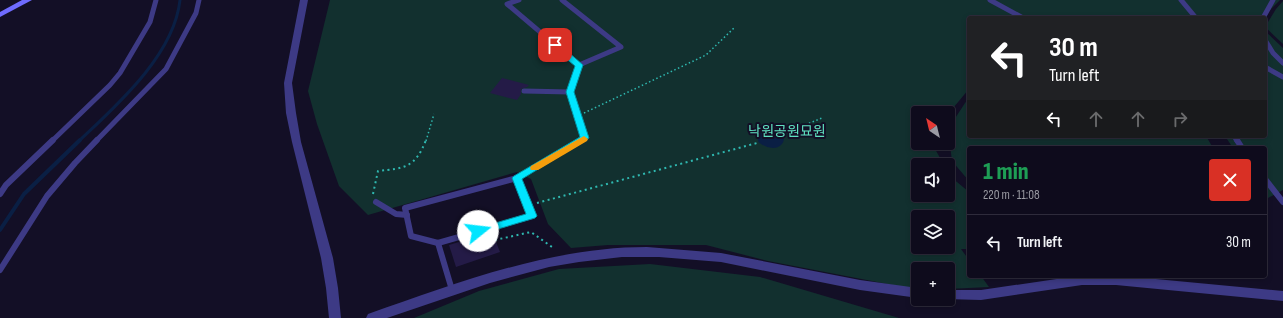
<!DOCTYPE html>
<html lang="en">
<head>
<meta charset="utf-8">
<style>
  body { margin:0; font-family:"Sofia Sans Condensed","Noto Sans KR",sans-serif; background:#171425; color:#f1f3f6; height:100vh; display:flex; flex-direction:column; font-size:15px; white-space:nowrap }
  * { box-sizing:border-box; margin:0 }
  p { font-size:13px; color:#9b9ba3 }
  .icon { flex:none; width:22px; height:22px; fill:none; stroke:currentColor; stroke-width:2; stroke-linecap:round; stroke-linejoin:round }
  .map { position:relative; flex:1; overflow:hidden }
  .panel { position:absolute; left:967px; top:146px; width:300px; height:132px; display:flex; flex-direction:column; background:#0e0b1c; border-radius:4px; box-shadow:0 2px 6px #0003,0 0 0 1px #2e2b3b }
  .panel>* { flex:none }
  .banner { position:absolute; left:967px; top:16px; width:300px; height:122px; border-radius:4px; box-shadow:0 2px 6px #0003,0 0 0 1px #2e2b3b; background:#202124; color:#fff; overflow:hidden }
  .needle { width:26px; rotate:325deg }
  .controls { position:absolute; left:911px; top:106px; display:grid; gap:8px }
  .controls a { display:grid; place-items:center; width:44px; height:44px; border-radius:4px; background:#0e0b1c; box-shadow:0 2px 6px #0003,0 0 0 1px #2e2b3b; font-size:20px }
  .pin { position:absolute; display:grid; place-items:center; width:34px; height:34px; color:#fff; margin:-17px; border-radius:8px; box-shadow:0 2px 6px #0006 }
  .me { position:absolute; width:44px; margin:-22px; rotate:74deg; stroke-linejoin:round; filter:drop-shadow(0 0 3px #0008) }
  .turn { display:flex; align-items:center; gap:14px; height:84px; padding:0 16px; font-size:18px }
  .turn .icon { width:52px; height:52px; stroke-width:2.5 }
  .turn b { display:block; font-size:28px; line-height:34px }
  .lanes { display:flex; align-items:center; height:38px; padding:0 16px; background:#0003; justify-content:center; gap:20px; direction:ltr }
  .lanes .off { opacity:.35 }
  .round { display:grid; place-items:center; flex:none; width:42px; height:42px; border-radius:4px; background:#171425 }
  .headline { display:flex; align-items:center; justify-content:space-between; height:68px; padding:0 16px }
  h1 { font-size:24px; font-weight:800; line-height:30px; color:#1e9e55 }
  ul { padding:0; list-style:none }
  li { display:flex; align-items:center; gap:12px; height:56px; padding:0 16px; border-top:1px solid #2e2b3b }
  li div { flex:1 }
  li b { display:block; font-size:15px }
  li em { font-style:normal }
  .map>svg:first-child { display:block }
  .green { fill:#12302f; fill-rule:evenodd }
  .water { fill:#0a1f44 }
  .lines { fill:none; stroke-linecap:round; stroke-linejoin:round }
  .stream-far1 { stroke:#0a1f44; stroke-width:3 }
  .stream { stroke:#0a1f44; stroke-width:4 }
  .building { fill:#241b47 }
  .path-far1 { stroke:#2fb8b0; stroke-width:1.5; stroke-dasharray:1.5 2.5; stroke-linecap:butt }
  .path { stroke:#2fb8b0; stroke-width:2; stroke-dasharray:2 3.5; stroke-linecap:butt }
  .service-far1 { stroke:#3d3a85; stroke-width:5 }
  .service { stroke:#3d3a85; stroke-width:6 }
  .minor { fill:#3d3a85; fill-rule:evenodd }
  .secondary { fill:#6f6bff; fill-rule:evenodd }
  .route { fill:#00e5ff; stroke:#0095a6 }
  .slow { fill:#f59e0b }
  .labels { text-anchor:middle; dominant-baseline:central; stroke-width:4; stroke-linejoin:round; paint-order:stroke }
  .park-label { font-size:14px; fill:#5fe0c0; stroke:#130f26 }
</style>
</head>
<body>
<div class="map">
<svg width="1283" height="318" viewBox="0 0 1283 318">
  <rect width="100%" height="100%" fill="#130f26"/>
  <g class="green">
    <path d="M 330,0 L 1280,0 L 1269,11 L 1265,20 L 1265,18 L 969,18 L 969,89 L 948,114 L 948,113 L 918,113 L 918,143 L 934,143 L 935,149 L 944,165 L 918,165 L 918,195 L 948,195 L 948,171 L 951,177 L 969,192 L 969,249 L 961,249 L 969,260 L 969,276 L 981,276 L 989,287 L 948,289 L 948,269 L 918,269 L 918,288 L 903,287 L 768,261 L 706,245 L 608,245 L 571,248 L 548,224 L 531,179 L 517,172 L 368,215 L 339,186 L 317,124 L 308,91 ZM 918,217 L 948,217 L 948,247 L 918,247 Z"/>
    <polygon points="1283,1 1283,44 1265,27 1276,9"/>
    <polygon points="1265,31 1283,48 1283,190 1268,198 1265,193 1265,148 1233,148 1225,136 1265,136"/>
    <polygon points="969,97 969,136 1206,136 1213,148 969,148 969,181 952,161 948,129"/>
    <polygon points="650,264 760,277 899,318 414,318 479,291 559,269"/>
  </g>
  <path class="water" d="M 772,130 L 780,133 L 784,139 C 782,152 764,149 758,141 L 758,135 L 763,131 Z"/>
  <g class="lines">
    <path class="stream-far1" d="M 79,141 C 117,105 174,55 180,0"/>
    <polyline class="stream" points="0,230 24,194 80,140"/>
  </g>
  <g class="building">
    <polygon points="502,78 529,85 527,87 521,89 521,94 517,100 490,93"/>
    <polygon points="492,232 500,252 456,267 449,245"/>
  </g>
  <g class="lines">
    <g class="path-far1">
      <polyline points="584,113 706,55 735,27"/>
      <polyline points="783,134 822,118"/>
      <polyline points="426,141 434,114"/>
    </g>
    <g class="path">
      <path d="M 373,194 L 378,171 C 405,168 415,168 426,140"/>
      <polyline points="537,203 757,143"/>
      <polyline points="495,240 531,232 552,247"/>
    </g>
    <g class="service-far1">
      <polyline points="519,0 507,4 579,65 621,47 562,0"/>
      <polyline points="990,0 1023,18"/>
      <polyline points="1181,0 1196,18"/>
      <polyline points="1263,18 1273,0"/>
      <polyline points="1265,40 1273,53 1283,63"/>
      <polyline points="579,65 570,92 585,138 580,141"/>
      <polyline points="1265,67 1283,77"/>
      <polyline points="524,91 570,92"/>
      <polyline points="1234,136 1237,141"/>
      <polyline points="52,141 110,85 120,73 150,22 156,0"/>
      <polyline points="96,141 166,69 196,13 199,0"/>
    </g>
    <g class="service">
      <polyline points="1237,140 1242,148"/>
      <polygon points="517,178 532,216 438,243 411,236 405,208"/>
      <polyline points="517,178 582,140"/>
      <polyline points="1265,179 1283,202"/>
      <polyline points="0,194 6,185 53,140"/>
      <polyline points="376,202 396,214 407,215"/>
      <polyline points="438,243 452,290"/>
      <polyline points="0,270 47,196 75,163 97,140"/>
    </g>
    <g class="minor">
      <polygon points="300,0 308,0 292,83 296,113 301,142 333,258 338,288 341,318 329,318 326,288 321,258 292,142 286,113 284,83"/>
      <path d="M 647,247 L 721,253 L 860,280 L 918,288 L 918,298 L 860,290 L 721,262 L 659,257 L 622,257 L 579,262 L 549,267 L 490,283 L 387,318 L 366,318 L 368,314 C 457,283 550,247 647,247 Z"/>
      <polygon points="1077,276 1124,276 1283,291 1283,301 1116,285 1082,285 981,300 945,299 948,299 948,290 981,290"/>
    </g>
    <polygon class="secondary" points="22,0 32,0 0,17 0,12"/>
  </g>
  <polygon class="route" points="552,43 558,43 583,65 574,92 589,138 522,179 537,216 535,218 478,235 475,234 473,231 475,229 526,214 512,178 514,176 580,137 566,92 575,66 552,47"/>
  <polygon class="slow" points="584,136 588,139 587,141 538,170 531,170 530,168 531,166"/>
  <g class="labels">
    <g class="park-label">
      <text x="787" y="131">낙원공원묘원</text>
    </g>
  </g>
</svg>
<div class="controls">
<a><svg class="needle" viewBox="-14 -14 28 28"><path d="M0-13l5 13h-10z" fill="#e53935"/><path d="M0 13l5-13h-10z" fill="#9b9ba3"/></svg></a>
<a><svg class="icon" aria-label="sound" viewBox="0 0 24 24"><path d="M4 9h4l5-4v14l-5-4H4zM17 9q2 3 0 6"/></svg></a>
<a><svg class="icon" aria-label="layers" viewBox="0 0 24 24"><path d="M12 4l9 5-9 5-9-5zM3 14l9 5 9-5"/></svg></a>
<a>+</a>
</div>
<div class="pin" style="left:555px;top:45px;background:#d93025"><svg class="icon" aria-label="arrive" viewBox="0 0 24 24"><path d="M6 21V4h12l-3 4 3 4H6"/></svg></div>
<svg class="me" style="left:478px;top:231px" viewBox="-20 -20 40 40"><circle r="19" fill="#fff"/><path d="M0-13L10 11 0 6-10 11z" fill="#00e5ff"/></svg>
<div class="banner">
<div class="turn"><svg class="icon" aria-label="left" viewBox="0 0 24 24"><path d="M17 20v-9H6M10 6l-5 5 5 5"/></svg><div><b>30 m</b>Turn left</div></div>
<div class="lanes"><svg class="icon" aria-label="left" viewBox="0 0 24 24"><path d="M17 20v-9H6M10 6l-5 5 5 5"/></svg><svg class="icon off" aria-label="ahead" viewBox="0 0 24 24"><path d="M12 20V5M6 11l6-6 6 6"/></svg><svg class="icon off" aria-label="ahead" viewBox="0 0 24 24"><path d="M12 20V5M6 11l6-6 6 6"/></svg><svg class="icon off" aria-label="right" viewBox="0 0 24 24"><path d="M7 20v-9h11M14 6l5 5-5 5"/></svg></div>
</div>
<section class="panel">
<div class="headline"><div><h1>1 min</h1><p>220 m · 11:08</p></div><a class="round" style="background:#d93025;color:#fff"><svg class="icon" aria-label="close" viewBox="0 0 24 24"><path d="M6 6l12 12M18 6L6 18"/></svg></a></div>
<ul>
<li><svg class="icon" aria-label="left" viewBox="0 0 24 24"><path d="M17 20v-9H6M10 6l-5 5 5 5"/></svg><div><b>Turn left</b></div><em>30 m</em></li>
</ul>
</section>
</div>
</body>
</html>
